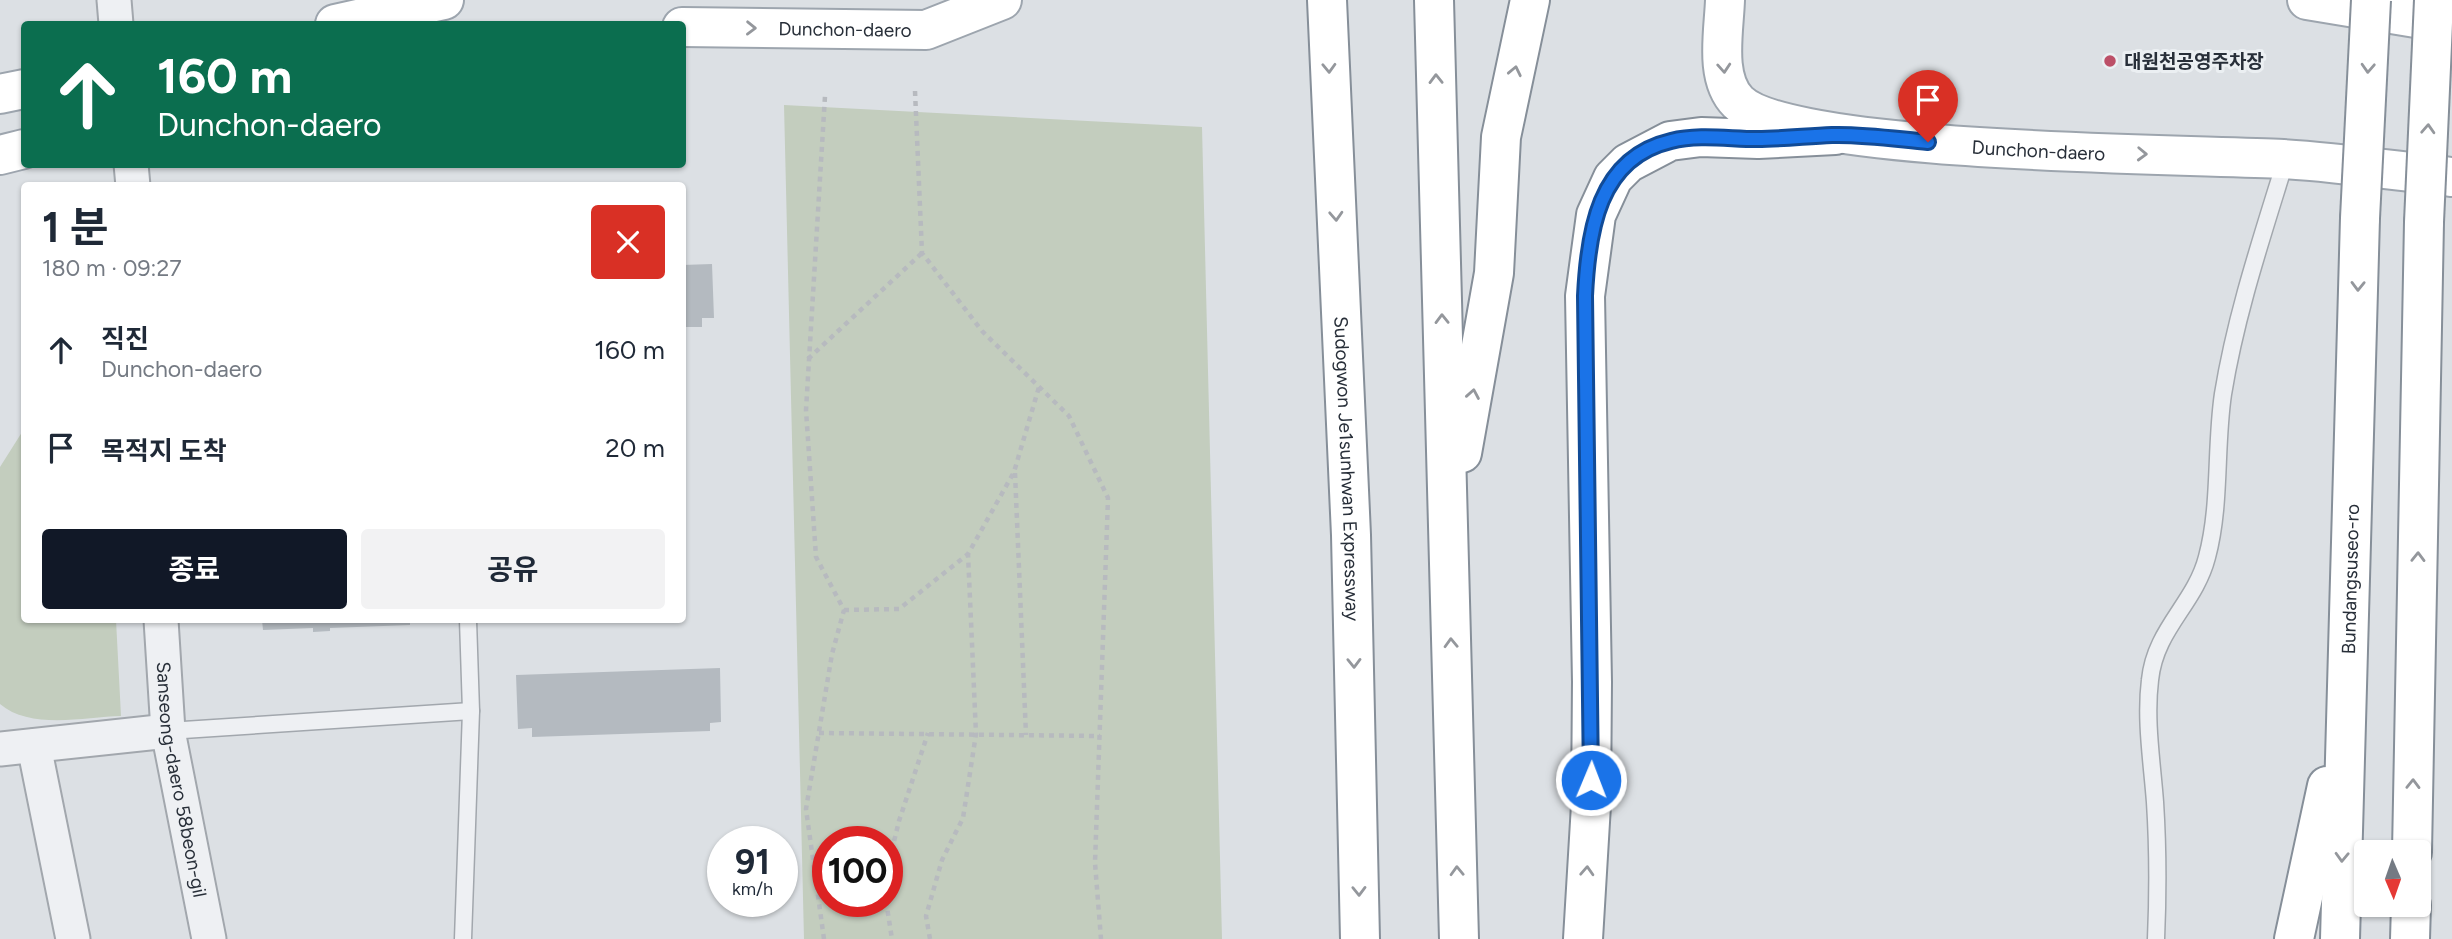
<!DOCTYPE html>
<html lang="ko">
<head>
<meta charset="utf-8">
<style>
  body { margin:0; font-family:Figtree,"Noto Sans KR",sans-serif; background:#f2f2f3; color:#1f2937; height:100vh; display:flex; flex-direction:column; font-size:26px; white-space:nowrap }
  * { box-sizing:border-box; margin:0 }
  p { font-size:23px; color:#747a83 }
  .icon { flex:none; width:38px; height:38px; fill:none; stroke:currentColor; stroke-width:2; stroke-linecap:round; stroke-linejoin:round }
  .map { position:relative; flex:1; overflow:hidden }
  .side { position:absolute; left:21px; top:182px; width:665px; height:441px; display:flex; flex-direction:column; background:#fff; border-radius:7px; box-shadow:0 2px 5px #0004 }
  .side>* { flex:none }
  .guide { position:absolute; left:21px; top:21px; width:665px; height:147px; border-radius:7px; box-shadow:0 2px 5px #0004; background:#0b6e4f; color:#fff; overflow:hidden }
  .needle { width:46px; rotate:178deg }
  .controls { position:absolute; left:2354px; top:840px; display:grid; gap:14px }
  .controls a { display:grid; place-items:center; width:77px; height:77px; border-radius:7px; background:#fff; box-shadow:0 2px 5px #0004; font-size:35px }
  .speed { position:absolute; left:707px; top:826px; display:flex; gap:14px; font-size:35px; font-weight:700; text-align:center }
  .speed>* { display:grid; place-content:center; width:91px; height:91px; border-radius:50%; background:#fff; box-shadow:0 2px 5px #0004; line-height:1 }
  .speed small { font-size:18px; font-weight:400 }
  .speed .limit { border:10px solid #d22; background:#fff; color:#111 }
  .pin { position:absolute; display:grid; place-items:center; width:60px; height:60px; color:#fff; margin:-72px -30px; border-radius:50% 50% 50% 0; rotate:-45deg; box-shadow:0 0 7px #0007 }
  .pin .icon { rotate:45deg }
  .me { position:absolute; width:77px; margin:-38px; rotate:1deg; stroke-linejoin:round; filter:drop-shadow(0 0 5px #0008) }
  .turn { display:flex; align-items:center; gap:24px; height:147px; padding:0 21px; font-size:32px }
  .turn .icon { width:91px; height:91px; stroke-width:2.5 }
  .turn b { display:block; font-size:49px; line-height:60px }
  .round { display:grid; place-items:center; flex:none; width:74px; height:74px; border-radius:7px; background:#f2f2f3 }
  .summary { display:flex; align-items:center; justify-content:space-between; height:119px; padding:0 21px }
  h1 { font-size:42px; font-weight:700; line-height:52px }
  .button { display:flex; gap:14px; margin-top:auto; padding:14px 21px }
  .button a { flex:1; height:80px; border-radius:7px; background:#111827; color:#fff; font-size:28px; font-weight:700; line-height:80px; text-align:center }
  .button a+a { background:#f2f2f3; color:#1f2937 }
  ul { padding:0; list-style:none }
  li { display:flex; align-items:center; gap:21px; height:98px; padding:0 21px }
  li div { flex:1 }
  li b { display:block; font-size:26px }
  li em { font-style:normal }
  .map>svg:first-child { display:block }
  .green { fill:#c3cdbe; fill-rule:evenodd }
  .building { fill:#b4bac0 }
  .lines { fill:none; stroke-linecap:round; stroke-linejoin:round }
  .lane-casing { stroke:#a2a7ad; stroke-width:19 }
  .street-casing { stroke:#a2a7ad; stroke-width:37 }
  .primary-casing { stroke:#9da5ae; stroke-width:42 }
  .highway-casing { stroke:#868f99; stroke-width:42 }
  .path { stroke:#b7babf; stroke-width:4.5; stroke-dasharray:5 5; stroke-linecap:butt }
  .lane { stroke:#eef0f3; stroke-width:16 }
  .street { stroke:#eef0f3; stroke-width:33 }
  .primary { stroke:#fff; stroke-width:38 }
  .highway { stroke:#fff; stroke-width:38 }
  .highway-bridge-casing { stroke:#868f99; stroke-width:42; stroke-linecap:butt }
  .highway-bridge { stroke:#fff; stroke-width:38 }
  .oneway { stroke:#94979c }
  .route-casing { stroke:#114b97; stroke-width:18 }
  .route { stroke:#1a73e8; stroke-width:12 }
  .poi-dot { fill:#bc4f67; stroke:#ebeff2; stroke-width:2.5 }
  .labels { text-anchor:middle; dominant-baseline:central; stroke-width:6; stroke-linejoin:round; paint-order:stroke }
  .street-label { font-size:19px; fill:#282f39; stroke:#ebeff2 }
  .poi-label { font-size:19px; font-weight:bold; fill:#282f39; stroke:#ebeff2; text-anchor:start }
</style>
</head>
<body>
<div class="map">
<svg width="2452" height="939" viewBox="0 0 2452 939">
  <rect width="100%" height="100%" fill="#dce0e4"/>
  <g class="green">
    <path d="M 784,105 L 1202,127 L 1222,939 L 804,939 ZM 828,842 L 887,842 L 887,901 L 828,901 Z"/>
    <path d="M 24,429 L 24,620 L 116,620 L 121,716 C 85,717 30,730 0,704 L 0,467 Z"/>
  </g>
  <g class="building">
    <polygon points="712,264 714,318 702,318 702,327 682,327 682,265"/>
    <polygon points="262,620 410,620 410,625 330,628 330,631 313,632 313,628 263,630"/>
    <polygon points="720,668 721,722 710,723 710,731 532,737 532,728 518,729 516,675"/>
  </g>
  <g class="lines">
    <g class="lane-casing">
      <g id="lane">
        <polyline points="168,731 471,711"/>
        <polyline points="463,939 471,711 468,620"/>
        <path d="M 2156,939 C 2158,893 2158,848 2155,802 C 2152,762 2145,720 2150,680 C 2155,629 2195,604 2207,557 C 2221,505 2215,448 2223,394 C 2236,314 2262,237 2286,159"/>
      </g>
    </g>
    <g class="street-casing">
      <g id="street">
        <polyline points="114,0 116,24"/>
        <polyline points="131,164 133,186"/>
        <path id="s1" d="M 161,620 L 168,731 L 209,939"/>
        <polyline points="34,746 73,939"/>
        <polyline points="0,749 168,731"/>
      </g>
    </g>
    <g class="primary-casing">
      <g id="primary">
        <path id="s2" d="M 1725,0 C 1724,31 1714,78 1738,102 C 1790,154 2191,154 2283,159 C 2339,162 2396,171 2452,177"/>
        <polyline points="2307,0 2452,24"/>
        <polyline points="335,24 444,0"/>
        <path id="s3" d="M 682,27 L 926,30 L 1002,0"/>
        <polyline points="0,94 24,89"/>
        <polyline points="0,155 24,149"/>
      </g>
    </g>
    <g class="highway-casing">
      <g id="highway">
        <path id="s4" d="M 1327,0 L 1351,535 L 1360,939"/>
        <polyline points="1434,0 1459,939"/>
        <polyline points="1462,453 1494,273 1501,137 1530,0"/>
        <polyline points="2412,852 2424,222"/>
        <polyline points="1583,939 1591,805 1592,682 1585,296 1596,215 1613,178 1628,163 1670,141 1701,137 1758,139 1835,135"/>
        <polyline points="2294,939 2327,786"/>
        <path id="s5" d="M 2340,939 L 2360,218"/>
        <polyline points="2410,939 2411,905"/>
      </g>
    </g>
    <g class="path">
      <polyline points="915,91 922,253 982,331 1069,416 1108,498 1095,863 1101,939"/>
      <polyline points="808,359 922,253"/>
      <polyline points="1015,473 1026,735"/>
      <polyline points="844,610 899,609 968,554 1014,472 1039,387"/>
      <polyline points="819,733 1100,736"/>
      <polyline points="887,870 899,821 928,733"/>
      <polyline points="886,901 892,939"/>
      <polyline points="824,939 806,809 832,654 844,610 816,557 806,410 825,96"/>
      <polyline points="930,939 926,916 942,860 963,818 976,734 968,554"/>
    </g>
    <use href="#lane" class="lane"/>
    <use href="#street" class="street"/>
    <use href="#primary" class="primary"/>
    <use href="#highway" class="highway"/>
    <g class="highway-bridge-casing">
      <g id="highway-bridge">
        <polyline points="2360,218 2371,0"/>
        <polyline points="2424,222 2434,0"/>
      </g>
    </g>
    <use href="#highway-bridge" class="highway-bridge"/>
  </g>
  <defs><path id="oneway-chevron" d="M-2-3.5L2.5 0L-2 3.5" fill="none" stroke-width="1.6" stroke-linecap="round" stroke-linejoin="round" transform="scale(1.75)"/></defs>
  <g class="oneway">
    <use href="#oneway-chevron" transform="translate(751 28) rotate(1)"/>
    <use href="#oneway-chevron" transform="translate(1329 68) rotate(88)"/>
    <use href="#oneway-chevron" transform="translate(1724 68) rotate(86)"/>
    <use href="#oneway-chevron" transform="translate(2368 68) rotate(93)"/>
    <use href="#oneway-chevron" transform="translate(1515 71) rotate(-78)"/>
    <use href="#oneway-chevron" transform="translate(1436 79) rotate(-91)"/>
    <use href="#oneway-chevron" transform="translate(2428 129) rotate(-87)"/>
    <use href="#oneway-chevron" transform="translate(2142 154) rotate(2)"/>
    <use href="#oneway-chevron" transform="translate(1336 216) rotate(87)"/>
    <use href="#oneway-chevron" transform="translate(2358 286) rotate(91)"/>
    <use href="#oneway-chevron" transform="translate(1442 319) rotate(-91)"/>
    <use href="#oneway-chevron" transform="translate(1473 394) rotate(-80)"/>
    <use href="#oneway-chevron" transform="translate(2418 557) rotate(-89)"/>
    <use href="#oneway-chevron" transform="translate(1451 643) rotate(-92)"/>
    <use href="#oneway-chevron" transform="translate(1354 663) rotate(89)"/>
    <use href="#oneway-chevron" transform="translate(2413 784) rotate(-89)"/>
    <use href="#oneway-chevron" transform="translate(2342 857) rotate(92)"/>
    <use href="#oneway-chevron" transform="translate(1457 871) rotate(-92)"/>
    <use href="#oneway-chevron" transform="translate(1587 871) rotate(-87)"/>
    <use href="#oneway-chevron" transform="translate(1359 891) rotate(89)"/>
  </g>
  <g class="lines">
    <g class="route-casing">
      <path id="route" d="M 1591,780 L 1585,296 C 1588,232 1598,158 1671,141 C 1699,134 1729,139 1757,139 C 1782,139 1807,136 1832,135 C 1863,134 1896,139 1928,142"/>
    </g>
    <use href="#route" class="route"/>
  </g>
  <circle class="poi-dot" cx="2110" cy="61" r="7"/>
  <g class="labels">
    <g class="street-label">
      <text stroke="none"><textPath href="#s3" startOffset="163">Dunchon-daero</textPath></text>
      <text stroke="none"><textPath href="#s2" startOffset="413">Dunchon-daero</textPath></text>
      <text stroke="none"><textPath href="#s4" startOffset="469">Sudogwon Je1sunhwan Expressway</textPath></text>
      <text stroke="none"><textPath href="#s5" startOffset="360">Bundangsuseo-ro</textPath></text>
      <text stroke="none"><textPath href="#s1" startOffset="161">Sanseong-daero 58beon-gil</textPath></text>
    </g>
    <g class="poi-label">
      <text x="2124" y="61">대원천공영주차장</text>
    </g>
  </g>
</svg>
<div class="controls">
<a><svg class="needle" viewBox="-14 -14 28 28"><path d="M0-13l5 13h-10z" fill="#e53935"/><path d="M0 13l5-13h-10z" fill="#747a83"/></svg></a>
</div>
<div class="speed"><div>91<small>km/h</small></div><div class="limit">100</div></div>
<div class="pin" style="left:1928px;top:142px;background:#d93025"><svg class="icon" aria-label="arrive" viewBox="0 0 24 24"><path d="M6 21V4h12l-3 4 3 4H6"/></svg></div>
<svg class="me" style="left:1591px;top:780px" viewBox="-20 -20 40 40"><circle r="17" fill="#1a73e8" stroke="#fff" stroke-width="3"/><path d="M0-11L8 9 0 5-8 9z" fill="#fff"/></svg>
<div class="guide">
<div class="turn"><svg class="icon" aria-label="ahead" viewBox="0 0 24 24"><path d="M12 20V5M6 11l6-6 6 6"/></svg><div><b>160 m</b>Dunchon-daero</div></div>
</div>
<section class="side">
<div class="summary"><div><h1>1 분</h1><p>180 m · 09:27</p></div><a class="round" style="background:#d93025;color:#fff"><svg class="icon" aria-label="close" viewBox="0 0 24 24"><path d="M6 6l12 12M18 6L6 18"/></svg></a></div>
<ul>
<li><svg class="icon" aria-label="ahead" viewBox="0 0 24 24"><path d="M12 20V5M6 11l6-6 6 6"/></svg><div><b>직진</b><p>Dunchon-daero</p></div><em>160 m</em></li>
<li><svg class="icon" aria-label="arrive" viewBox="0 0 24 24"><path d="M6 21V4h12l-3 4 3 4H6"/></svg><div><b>목적지 도착</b></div><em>20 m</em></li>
</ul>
<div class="button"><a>종료</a><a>공유</a></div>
</section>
</div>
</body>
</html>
